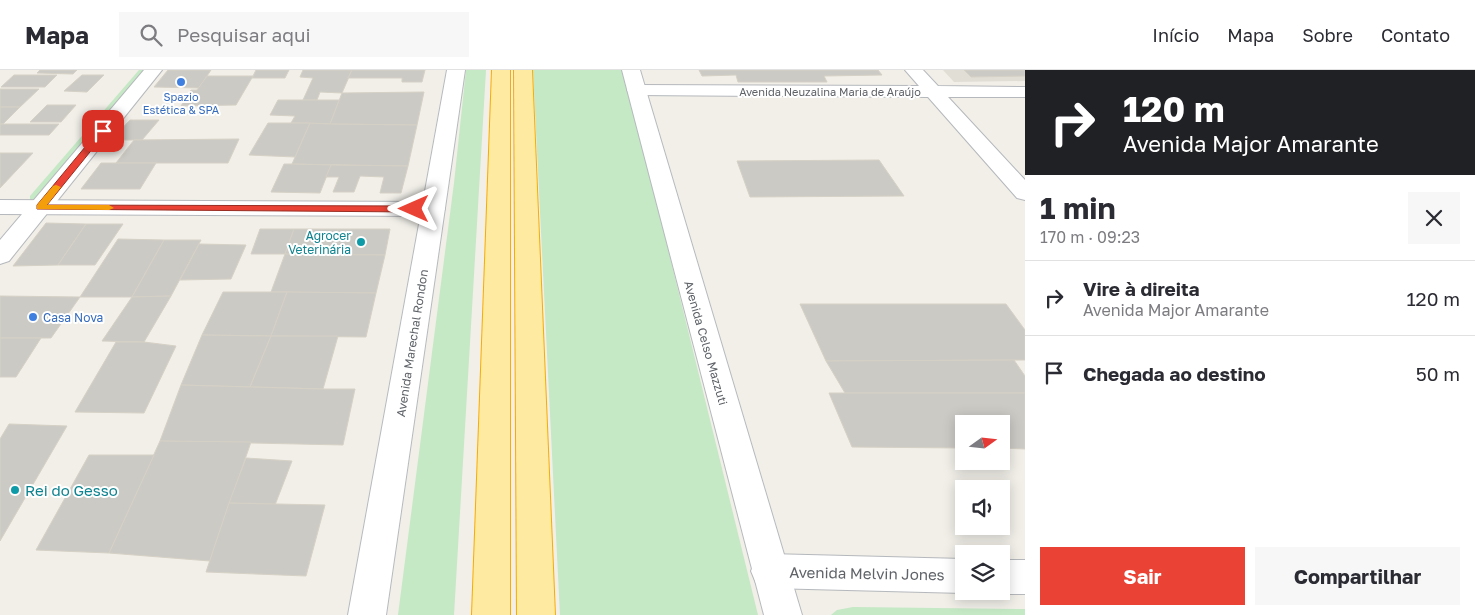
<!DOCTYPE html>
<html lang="pt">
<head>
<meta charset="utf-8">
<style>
  body { margin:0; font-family:"Golos Text",sans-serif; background:#f7f7f7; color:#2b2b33; height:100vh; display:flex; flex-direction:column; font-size:19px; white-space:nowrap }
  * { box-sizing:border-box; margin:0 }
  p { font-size:16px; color:#7c7c81 }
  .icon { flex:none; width:28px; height:28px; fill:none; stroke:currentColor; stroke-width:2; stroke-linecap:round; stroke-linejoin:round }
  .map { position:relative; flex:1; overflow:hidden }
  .panel { display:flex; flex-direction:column; background:#fff; width:450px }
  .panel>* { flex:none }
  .top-card { background:#202124; color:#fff; overflow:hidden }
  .needle { width:32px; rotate:75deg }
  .controls { position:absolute; left:955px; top:345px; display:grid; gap:10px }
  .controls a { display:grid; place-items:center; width:55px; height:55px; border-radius:0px; background:#fff; box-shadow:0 2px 12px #0003; font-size:25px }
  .pin { position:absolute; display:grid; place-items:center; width:42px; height:42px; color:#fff; margin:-21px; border-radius:10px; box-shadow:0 2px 8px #0006 }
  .me { position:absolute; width:55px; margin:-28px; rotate:270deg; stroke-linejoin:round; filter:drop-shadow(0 0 4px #0008) }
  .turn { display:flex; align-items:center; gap:18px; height:105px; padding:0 15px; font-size:22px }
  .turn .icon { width:65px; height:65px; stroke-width:2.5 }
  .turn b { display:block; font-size:35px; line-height:42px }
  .round { display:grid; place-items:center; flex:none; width:52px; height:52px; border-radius:0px; background:#f7f7f7 }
  .headline { display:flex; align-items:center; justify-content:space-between; height:85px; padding:0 15px }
  h1 { font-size:30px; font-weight:700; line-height:38px }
  .primary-button { display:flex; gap:10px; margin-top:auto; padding:10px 15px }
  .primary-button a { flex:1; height:58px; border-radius:0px; background:#ea4335; color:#fff; font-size:20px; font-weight:700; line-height:58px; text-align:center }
  .primary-button a+a { background:#f7f7f7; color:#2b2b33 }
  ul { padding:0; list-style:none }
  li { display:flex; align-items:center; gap:15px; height:75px; padding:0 15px; border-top:1px solid #e1e1e2 }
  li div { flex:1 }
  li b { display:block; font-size:19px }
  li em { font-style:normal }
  header { display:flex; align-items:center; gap:30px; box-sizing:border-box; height:70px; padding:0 25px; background:#fff; border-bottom:1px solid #e1e1e2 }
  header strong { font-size:24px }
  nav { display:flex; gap:28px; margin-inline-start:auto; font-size:18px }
  .search { width:350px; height:45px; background:#f7f7f7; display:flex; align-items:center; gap:12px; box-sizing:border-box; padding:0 18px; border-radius:0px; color:#7c7c81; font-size:19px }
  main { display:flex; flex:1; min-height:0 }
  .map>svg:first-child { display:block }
  .education { fill:#e1ded6 }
  .green { fill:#c5e8c5 }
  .building { fill:#cccac5; stroke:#d6d1c6 }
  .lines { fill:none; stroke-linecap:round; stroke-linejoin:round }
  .minor-casing { stroke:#b5b8bc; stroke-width:2 }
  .tertiary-casing { stroke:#b5b8bc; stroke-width:2 }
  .secondary-casing { stroke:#b6babf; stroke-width:2 }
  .trunk-casing { stroke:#f9ab00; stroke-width:2 }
  .minor { fill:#fff; fill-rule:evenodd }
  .tertiary { fill:#fff; fill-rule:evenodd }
  .secondary { fill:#fff; fill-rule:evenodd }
  .trunk { fill:#feeaa1; fill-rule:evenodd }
  .route { fill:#ea4335; stroke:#982c22 }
  .slow { fill:#f59e0b }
  .shop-dot { fill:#3f7fe0; stroke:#fff; stroke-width:2 }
  .culture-dot { fill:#0f9aa8; stroke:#fff; stroke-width:2 }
  .labels { text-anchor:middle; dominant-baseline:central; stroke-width:4; stroke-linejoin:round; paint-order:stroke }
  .far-street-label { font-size:11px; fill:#5f6368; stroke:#fff }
  .far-shop-label { font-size:11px; fill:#366cbe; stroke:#fff }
  .culture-label { font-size:12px; fill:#0d838f; stroke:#fff; text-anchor:end }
  .shop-label { font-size:12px; fill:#366cbe; stroke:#fff; text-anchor:start }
  .street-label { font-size:12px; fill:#5f6368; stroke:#fff }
  .near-culture-label { font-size:15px; fill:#0d838f; stroke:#fff; text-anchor:start }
  .near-street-label { font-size:15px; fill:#5f6368; stroke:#fff }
</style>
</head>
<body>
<header>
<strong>Mapa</strong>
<div class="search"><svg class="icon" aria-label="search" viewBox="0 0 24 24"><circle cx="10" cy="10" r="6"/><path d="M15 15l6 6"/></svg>Pesquisar aqui</div>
<nav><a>Início</a><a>Mapa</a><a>Sobre</a><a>Contato</a></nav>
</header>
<main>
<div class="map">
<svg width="1025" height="545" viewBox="0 0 1025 545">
  <rect width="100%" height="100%" fill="#f1efe8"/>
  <polygon class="education" points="943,0 1025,0 1025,11 954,12"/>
  <g class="green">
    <polygon points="139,0 147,0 36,129 30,130 30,126"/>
    <polygon points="466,0 486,0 454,545 398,545 454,113"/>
    <polygon points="533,0 624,0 758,545 560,545"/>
    <polygon points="853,537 1025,539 1025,545 831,545 837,540"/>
  </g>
  <g class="building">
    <polygon points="40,0 77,0 73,4 37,3"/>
    <polygon points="168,0 211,0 199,18 154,17"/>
    <polygon points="256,0 289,0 285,8 252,8"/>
    <polygon points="303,0 352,0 342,23 320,22 317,30 303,30 313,8 300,7"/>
    <polygon points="352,0 425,0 422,12 402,12 402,8 348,8"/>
    <polygon points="699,0 878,0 882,5 824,6 827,12 738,12 736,5 702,6"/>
    <polygon points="964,0 1025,0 1025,6 971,7"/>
    <polygon points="14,5 57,5 45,17 1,17"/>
    <polygon points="82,5 104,5 87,22 64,21"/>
    <polygon points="207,6 253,6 236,35 181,36 191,20 197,20"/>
    <polygon points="0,19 39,19 20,37 0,37"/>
    <polygon points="424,22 417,55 330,54 342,23"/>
    <polygon points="278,30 339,30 330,54 291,53 295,46 270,45"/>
    <polygon points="47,35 76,35 61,52 30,52"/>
    <polygon points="0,37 20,37 3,54 0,54"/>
    <polygon points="130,50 159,50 142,70 111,70"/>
    <polygon points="268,53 310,53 295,87 249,85"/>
    <polygon points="310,53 330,54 417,55 408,96 292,94"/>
    <polygon points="0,54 59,54 49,65 0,65"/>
    <polygon points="239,69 228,93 116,93 134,70"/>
    <polygon points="0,83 33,83 0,118"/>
    <polygon points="879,90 904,126 750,127 737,91"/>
    <polygon points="101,93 156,93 140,119 81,119"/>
    <polygon points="284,94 292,94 331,95 320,123 271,122"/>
    <polygon points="331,95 408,96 401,123 380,123 384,107 360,106 354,122 333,122 339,107 326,107"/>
    <polygon points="46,153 86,154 58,195 13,196"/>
    <polygon points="86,154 123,154 95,195 58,195"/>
    <polygon points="260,159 294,159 285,184 251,184"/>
    <polygon points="294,159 338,159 331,185 285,184"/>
    <polygon points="338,159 390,159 385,185 331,185"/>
    <polygon points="118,169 164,170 132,227 80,227"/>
    <polygon points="164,170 201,170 171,226 132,227"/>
    <polygon points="199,174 246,175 231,209 180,210"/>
    <polygon points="285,184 385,185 376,223 271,222"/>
    <polygon points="223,222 287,222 271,266 202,265"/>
    <polygon points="287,222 376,223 366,267 271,266"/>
    <polygon points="0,226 80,227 51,268 0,268"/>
    <polygon points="171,226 144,272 102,271 132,227"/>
    <polygon points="800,234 1006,234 1025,260 1025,290 826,291"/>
    <polygon points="202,265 271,266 250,317 181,315"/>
    <polygon points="271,266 338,266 323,319 250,317"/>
    <polygon points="0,268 41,268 16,307 0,307"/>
    <polygon points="116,272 144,272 176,276 144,343 75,342"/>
    <polygon points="1014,290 1025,306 1025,323 845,323 826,291"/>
    <polygon points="181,315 323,319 355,319 343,375 160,371"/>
    <polygon points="829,323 1025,323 1025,379 1001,378 1001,354 964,354 964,378 852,377"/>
    <polygon points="9,354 67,356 0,471 0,369"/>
    <polygon points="160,371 251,372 210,491 109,483"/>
    <polygon points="89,385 154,385 109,483 36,480"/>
    <polygon points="246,388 292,391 275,435 229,433"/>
    <polygon points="229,433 325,435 306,506 206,502"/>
  </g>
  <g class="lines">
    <g class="minor-casing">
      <g id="minor">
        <polygon points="905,0 923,0 938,16 1025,17 1025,27 948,27 1025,110 1025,130 1017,128 928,27 636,25 630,24 627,20 630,16 636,15 919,16"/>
        <polygon points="0,130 434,132 442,134 445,139 442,144 434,146 0,144"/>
      </g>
    </g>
    <g class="tertiary-casing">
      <g id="tertiary">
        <polygon points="144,0 162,0 9,191 0,194 0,170"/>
        <polygon points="769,484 964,489 964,521 969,521 964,523 769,518 756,513 751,501 756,489"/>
        <polygon points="1001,490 1025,490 1025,524 1001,524 993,521 1001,521"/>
      </g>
    </g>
    <g class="secondary-casing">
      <g id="secondary">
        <polygon points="447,0 465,0 386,545 348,545"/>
        <polygon points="622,0 640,0 802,545 764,545"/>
      </g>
    </g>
    <g class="trunk-casing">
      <g id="trunk">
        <polygon points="492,0 510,0 510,545 472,545"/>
        <polygon points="514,0 532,0 555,545 517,545"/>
      </g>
    </g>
    <use href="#minor" class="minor"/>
    <use href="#tertiary" class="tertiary"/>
    <use href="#secondary" class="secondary"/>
    <use href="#trunk" class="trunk"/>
  </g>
  <polygon class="route" points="100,59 107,61 47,135 414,136 419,139 414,142 37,139 37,135"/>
  <polygon class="slow" points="56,115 61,117 47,135 109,135 114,138 109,140 37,139 37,135 53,116"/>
  <g class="shop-dot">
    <circle cx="181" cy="12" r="5"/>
    <circle cx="33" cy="247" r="5"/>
  </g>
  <g class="culture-dot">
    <circle cx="361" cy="172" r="5"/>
    <circle cx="15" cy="420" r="5"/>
  </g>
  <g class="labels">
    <g class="far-street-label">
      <text x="830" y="21">Avenida Neuzalina Maria de Araújo</text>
    </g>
    <g class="far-shop-label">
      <text x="181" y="26">Spazio<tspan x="181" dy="13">Estética &amp; SPA</tspan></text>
    </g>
    <g class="culture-label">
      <text x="351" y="165">Agrocer<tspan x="351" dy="14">Veterinária</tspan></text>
    </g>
    <g class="shop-label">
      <text x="43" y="247">Casa Nova</text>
    </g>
    <g class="street-label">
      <text transform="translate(412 273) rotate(-81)">Avenida Marechal Rondon</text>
      <text transform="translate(706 273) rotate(74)">Avenida Celso Mazzuti</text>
    </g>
    <g class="near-culture-label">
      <text x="25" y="420">Rei do Gesso</text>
    </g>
    <g class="near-street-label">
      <text transform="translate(867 503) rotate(1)">Avenida Melvin Jones</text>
    </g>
  </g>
</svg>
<div class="controls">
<a><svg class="needle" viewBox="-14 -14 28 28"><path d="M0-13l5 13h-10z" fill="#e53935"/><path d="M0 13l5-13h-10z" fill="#7c7c81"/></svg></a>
<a><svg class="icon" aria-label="sound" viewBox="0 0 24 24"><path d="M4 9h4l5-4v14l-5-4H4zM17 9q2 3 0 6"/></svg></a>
<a><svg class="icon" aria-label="layers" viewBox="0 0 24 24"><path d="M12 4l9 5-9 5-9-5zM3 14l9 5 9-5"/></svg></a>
</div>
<div class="pin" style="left:103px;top:61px;background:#d93025"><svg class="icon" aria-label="arrive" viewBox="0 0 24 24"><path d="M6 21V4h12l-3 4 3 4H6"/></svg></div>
<svg class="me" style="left:414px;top:139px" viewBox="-20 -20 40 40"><path d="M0-17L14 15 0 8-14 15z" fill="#ea4335" stroke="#fff" stroke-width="4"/></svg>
</div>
<section class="panel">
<div class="top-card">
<div class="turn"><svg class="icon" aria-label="right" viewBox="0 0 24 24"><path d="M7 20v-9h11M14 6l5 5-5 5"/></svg><div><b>120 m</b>Avenida Major Amarante</div></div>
</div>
<div class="headline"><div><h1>1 min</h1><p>170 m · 09:23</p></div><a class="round"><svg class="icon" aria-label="close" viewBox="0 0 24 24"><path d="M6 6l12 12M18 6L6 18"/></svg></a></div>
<ul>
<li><svg class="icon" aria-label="right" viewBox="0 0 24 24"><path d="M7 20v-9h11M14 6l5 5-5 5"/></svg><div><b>Vire à direita</b><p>Avenida Major Amarante</p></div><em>120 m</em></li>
<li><svg class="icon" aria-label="arrive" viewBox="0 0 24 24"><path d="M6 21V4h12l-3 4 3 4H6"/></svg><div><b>Chegada ao destino</b></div><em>50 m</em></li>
</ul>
<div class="primary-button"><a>Sair</a><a>Compartilhar</a></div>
</section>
</main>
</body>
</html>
